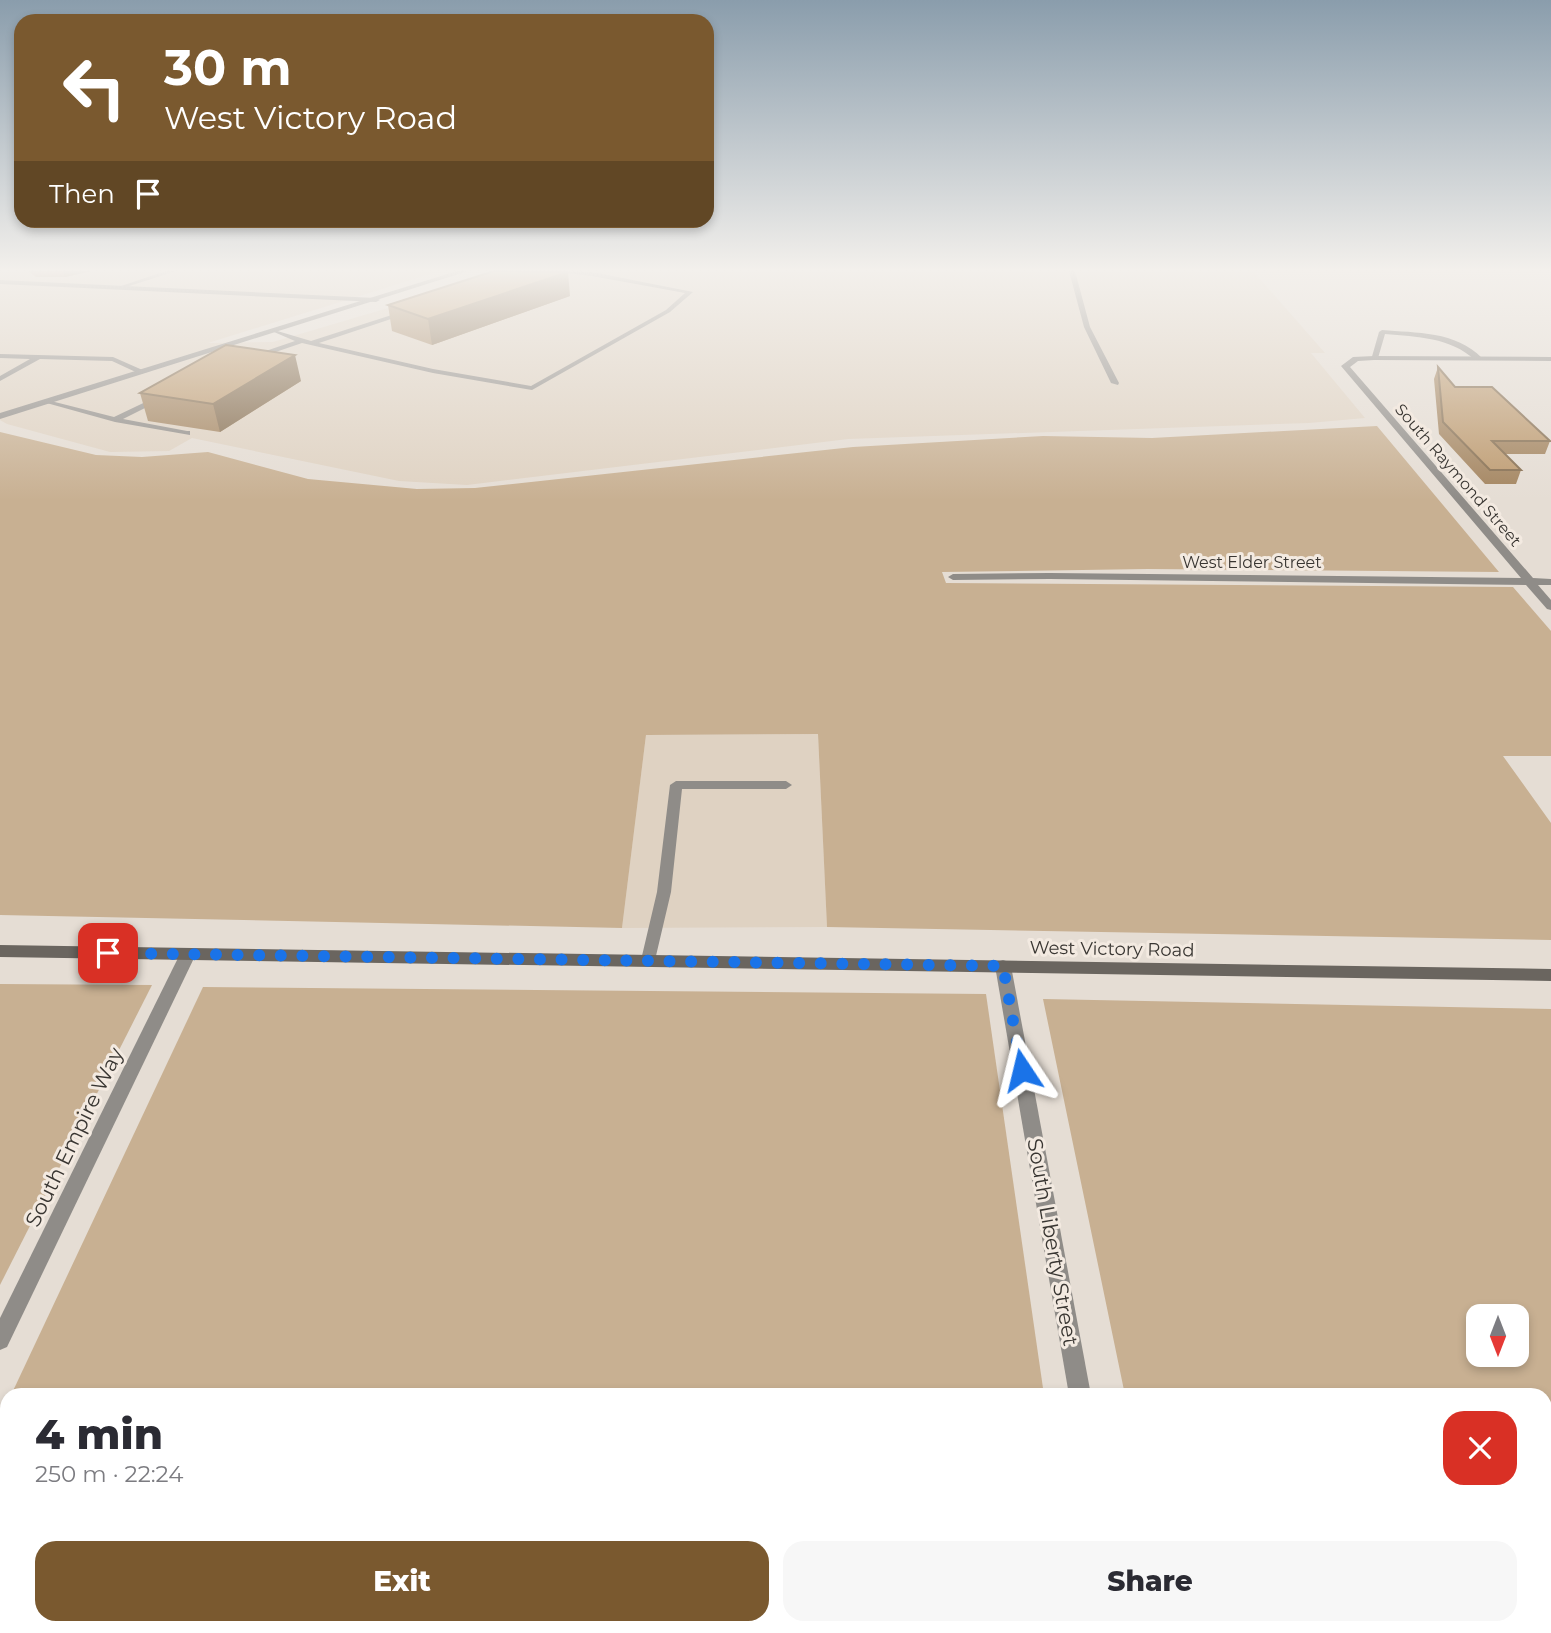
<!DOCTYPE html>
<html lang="en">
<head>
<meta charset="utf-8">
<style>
  body { margin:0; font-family:Montserrat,sans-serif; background:#f7f7f7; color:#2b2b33; height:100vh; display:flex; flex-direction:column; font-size:26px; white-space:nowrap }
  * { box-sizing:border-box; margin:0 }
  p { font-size:23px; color:#7c7c81 }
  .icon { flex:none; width:38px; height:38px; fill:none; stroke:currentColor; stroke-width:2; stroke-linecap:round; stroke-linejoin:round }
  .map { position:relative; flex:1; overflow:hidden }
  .drawer { position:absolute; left:0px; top:1388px; width:1552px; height:247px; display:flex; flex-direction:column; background:#fff; border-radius:21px 21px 0 0; box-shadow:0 4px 10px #0003 }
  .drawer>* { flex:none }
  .guide { position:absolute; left:14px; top:14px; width:700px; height:214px; border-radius:21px; box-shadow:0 4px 10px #0003; background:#7a592f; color:#fff; overflow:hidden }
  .needle { width:46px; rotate:180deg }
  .buttons { position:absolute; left:1466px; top:1304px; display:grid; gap:14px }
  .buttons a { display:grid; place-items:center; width:63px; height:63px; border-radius:14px; background:#fff; box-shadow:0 4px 10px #0003; font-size:35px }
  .pin { position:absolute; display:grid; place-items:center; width:60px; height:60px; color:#fff; margin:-30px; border-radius:14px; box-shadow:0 4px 10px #0006 }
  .me { position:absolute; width:77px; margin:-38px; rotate:350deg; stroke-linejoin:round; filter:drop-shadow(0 0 5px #0008) }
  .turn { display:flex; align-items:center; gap:24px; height:147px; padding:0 35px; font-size:32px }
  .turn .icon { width:91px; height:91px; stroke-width:2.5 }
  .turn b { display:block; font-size:49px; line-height:60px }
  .then { display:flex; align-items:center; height:66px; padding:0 35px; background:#0003; gap:14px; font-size:26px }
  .round { display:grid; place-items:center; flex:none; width:74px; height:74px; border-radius:21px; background:#f7f7f7 }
  .overview { display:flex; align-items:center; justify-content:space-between; height:119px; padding:0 35px }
  h1 { font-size:42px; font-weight:800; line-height:52px }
  .action { display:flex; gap:14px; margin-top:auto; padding:14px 35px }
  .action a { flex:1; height:80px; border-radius:21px; background:#7a592f; color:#fff; font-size:28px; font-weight:800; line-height:80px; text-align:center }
  .action a+a { background:#f7f7f7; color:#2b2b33 }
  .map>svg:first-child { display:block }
  .built { fill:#dfd2c2 }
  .green { fill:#c8b092; fill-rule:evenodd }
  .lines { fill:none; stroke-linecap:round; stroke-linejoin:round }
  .service { fill:#8f8c88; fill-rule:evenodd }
  .minor { fill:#8f8c88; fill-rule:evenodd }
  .tertiary { fill:#8f8c88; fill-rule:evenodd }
  .secondary { fill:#6a655f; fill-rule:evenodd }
  .wall { fill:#a3845f }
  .shaded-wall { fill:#846c4e }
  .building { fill:#bd9a6f; stroke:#846c4e; stroke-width:2 }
  .route { stroke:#1a73e8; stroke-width:12; stroke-dasharray:0 21.6 }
  .labels { text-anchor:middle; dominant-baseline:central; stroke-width:6; stroke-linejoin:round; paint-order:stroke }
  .far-street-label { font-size:16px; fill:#393632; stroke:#f3eae1 }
  .street-label { font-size:18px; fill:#393632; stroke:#f3eae1 }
  .near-street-label { font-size:21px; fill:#393632; stroke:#f3eae1 }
</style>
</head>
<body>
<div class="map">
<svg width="1551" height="1633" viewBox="0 0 1551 1633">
  <rect width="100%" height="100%" fill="#e5ddd4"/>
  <g class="built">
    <polygon points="0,271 440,271 208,343 273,342 432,295 495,271 1253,271 1325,353 1311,353 1365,418 1309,423 848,439 467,485 399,481 192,438 169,451 110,452 7,424 0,420"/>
    <polygon points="818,734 827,927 622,928 646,735"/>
    <polygon points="7,1403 7,1628 1545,1628 1545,1451 1551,1451 1551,1633 0,1633 0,1419"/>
  </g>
  <g class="green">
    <polygon points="1377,426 1499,572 1148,569 942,572 946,583 1513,587 1551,631 1551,756 1503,756 1551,823 1551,940 827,927 818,734 646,735 622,928 0,915 0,432 96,455 142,457 208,452 308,479 417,489 475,488 853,447 1043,436 1152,438"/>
    <polygon points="0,984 152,985 0,1285"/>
    <polygon points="203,987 986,994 1044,1395 12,1393"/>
    <path d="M 1043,999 L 1551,1009 L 1551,1451 L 1545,1451 L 1545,1395 L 1125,1395 ZM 1517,1316 L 1517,1354 L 1479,1354 L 1479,1316 Z"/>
  </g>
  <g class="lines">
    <g class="service">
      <polygon points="166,271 176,271 120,289 115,288"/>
      <polygon points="550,271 592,272 693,292 670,312 532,390 433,373 302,343 258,358 251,356 295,341 274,332 274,330 311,341 404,311 406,312 406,314 319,343 433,369 531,386 666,310 685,293 592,276"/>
      <polygon points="1069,271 1075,271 1090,327 1119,383 1118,385 1111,383 1084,327"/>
      <path d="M 1382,330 C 1416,333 1456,331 1482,358 L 1475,360 C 1450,337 1417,337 1385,334 L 1378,358 L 1371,360 L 1379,332 Z"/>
      <polygon points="0,354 113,357 147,372 140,374 112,361 40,359 0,381 0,376 30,359 0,358"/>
      <polygon points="158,396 162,398 161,400 123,419 187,431 190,431 190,435 115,422 43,402 47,400 114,417"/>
      <polygon points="676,781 786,781 792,785 786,789 682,789 671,892 655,960 653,963 643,963 641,960 657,892 670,785"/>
      <polygon points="73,1628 95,1628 93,1633 71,1633"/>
      <polygon points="638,1628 659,1628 660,1633 638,1633"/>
      <polygon points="953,1628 974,1628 975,1633 953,1633"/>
    </g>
    <g class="minor">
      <polygon points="0,280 376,298 380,300 376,302 0,284"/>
      <polygon points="1374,356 1551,357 1551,361 1374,360 1358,361 1350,367 1533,578 1551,579 1551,585 1538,585 1551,600 1551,610 1547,609 1526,585 1050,579 953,580 948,577 953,574 1050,573 1521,578 1341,366 1353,357"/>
      <polygon points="188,948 194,950 196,954 7,1347 0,1350 0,1318 180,954 182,950"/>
      <polygon points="1003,960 1009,962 1011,966 1091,1395 1069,1395 995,966 997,962"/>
      <polygon points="1111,1628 1135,1628 1136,1633 1112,1633"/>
    </g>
    <polygon class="tertiary" points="457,271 468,271 0,419 0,413"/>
    <polygon class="secondary" points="0,945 1551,969 1551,981 0,957"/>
  </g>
  <g class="wall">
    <polygon points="28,271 92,271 65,277 36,277"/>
    <polygon points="570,296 432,345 392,331 388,305"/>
    <polygon points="1438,367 1455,387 1550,441 1545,454 1505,454 1521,470 1516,484 1485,484 1439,434 1434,379"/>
    <polygon points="301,381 220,432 148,421 140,393"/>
  </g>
  <g class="shaded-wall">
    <polygon points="63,271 92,271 65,277"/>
    <polygon points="568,272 570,296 432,345 428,319"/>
    <polygon points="295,355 301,381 220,432 213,404"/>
  </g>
  <g class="building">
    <polygon points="494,271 568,272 428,319 388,305"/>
    <polygon points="226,345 295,355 213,404 140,393"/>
    <polygon points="1438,367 1455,387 1492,387 1550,441 1492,441 1521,470 1490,470 1443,422"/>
  </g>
  <linearGradient id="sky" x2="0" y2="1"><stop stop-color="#8a9dac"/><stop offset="0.54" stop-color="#f3f0ec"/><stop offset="1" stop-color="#f3f0ec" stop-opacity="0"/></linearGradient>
  <rect width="1551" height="500" fill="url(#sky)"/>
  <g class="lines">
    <polyline class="route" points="108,953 1003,966 1022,1070"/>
  </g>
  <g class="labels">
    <g class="far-street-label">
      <text transform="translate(1458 475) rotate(49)">South Raymond Street</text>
      <text x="1252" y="562">West Elder Street</text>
    </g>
    <g class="street-label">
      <text transform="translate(1112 949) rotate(1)">West Victory Road</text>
    </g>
    <g class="near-street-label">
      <text transform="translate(74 1137) rotate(-64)">South Empire Way</text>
      <text transform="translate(1053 1242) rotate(80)">South Liberty Street</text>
    </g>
  </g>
</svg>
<div class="buttons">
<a><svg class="needle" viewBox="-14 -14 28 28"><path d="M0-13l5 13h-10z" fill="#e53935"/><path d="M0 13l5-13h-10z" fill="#7c7c81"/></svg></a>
</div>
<div class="pin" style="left:108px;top:953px;background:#d93025"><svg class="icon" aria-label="arrive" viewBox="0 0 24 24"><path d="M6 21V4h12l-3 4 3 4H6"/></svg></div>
<svg class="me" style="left:1022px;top:1070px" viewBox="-20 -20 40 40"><path d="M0-17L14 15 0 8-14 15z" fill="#1a73e8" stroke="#fff" stroke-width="4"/></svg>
<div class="guide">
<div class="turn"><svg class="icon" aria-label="left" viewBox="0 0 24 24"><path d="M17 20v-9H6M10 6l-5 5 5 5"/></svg><div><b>30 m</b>West Victory Road</div></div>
<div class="then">Then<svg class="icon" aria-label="arrive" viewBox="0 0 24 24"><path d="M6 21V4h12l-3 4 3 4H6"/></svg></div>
</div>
<section class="drawer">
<div class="overview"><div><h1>4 min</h1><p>250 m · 22:24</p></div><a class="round" style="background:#d93025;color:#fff"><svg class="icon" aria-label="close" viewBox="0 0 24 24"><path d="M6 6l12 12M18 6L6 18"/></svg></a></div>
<div class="action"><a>Exit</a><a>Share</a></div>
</section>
</div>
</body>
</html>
